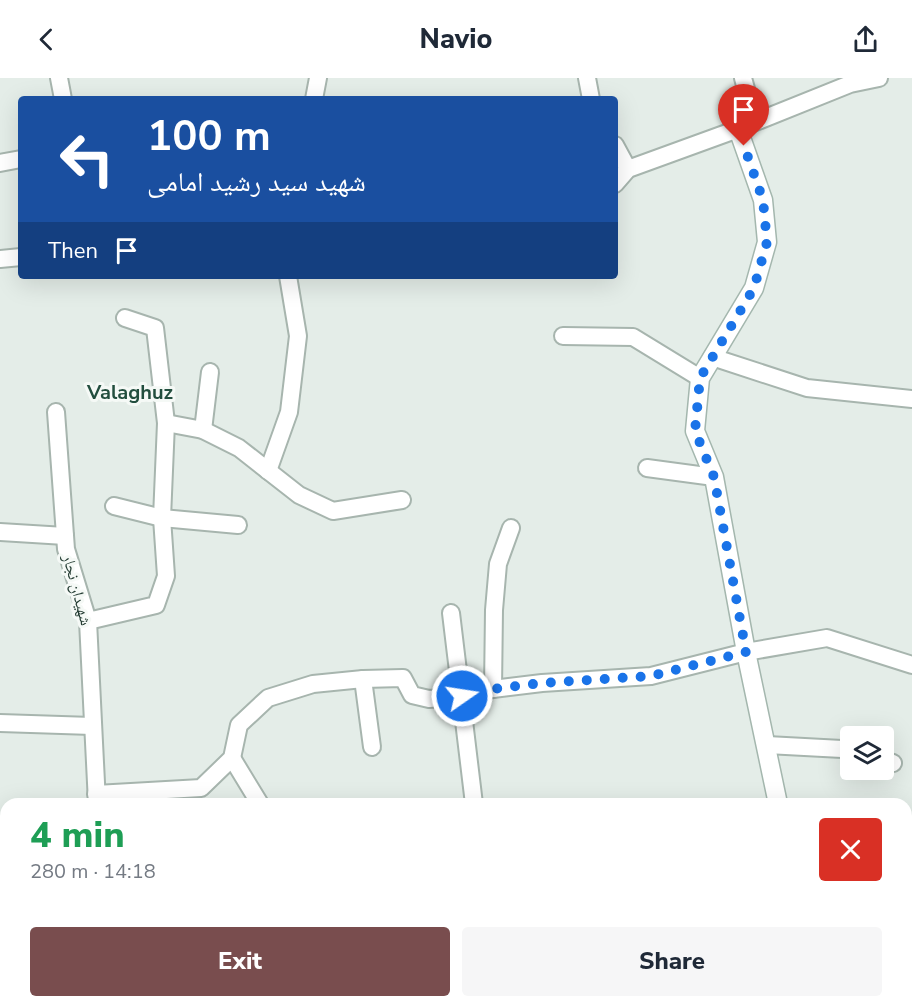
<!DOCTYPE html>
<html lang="en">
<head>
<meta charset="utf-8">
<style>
  body { margin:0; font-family:"Nunito Sans","Noto Naskh Arabic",sans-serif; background:#f6f6f7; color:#1f2937; height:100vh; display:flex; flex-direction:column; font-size:22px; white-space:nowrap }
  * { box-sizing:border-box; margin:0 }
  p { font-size:20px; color:#747a83 }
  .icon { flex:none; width:33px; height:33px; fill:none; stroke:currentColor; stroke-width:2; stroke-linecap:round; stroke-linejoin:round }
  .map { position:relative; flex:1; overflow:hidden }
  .panel { position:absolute; left:0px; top:720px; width:912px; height:210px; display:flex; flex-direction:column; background:#fff; border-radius:18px 18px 0 0; box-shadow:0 6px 24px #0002 }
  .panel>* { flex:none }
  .top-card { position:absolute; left:18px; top:18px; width:600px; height:183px; border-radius:6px; box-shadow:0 6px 24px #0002; background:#1a4fa0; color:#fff; overflow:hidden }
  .tools { position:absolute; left:840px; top:648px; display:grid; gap:12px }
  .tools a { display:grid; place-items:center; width:54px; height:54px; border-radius:6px; background:#fff; box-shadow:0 6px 24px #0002; font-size:30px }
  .pin { position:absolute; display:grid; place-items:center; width:51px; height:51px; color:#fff; margin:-62px -26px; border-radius:50% 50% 50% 0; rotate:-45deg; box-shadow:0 0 6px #0007 }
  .pin .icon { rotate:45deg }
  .me { position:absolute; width:66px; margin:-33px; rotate:77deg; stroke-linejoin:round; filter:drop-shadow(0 0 4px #0008) }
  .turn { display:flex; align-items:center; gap:21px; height:126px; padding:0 30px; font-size:27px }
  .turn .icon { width:78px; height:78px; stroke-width:2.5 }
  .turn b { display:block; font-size:42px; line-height:51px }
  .then { display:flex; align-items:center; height:57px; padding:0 30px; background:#0003; gap:12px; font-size:22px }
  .round { display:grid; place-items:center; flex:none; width:63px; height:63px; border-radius:6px; background:#f6f6f7 }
  .summary { display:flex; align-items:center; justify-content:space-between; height:102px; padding:0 30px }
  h1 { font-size:36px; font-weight:800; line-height:45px; color:#1e9e55 }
  .action { display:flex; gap:12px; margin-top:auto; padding:12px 30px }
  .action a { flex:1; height:69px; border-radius:6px; background:#794d4e; color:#fff; font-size:24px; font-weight:800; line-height:69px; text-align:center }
  .action a+a { background:#f6f6f7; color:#1f2937 }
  header { display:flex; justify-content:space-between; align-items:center; height:78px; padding:0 30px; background:#fff; font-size:27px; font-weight:800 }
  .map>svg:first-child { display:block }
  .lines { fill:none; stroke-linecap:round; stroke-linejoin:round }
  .street-casing { stroke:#a7b5ae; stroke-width:20 }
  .secondary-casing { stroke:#a4b7ae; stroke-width:21 }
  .street { stroke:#fff; stroke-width:16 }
  .secondary { stroke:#fff; stroke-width:18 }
  .route { stroke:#1a73e8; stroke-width:10; stroke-dasharray:0 18 }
  .labels { text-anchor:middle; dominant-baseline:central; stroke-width:6; stroke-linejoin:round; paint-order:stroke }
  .street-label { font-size:16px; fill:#253d34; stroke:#f5f9f6 }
  .quarter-label { font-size:20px; font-weight:bold; fill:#224e3e; stroke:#f5f9f6 }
</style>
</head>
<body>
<header><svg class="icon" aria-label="back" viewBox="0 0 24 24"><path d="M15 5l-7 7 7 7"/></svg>Navio<svg class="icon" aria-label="share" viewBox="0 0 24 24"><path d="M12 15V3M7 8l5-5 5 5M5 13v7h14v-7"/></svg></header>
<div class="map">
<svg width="912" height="930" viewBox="0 0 912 930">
  <rect width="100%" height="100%" fill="#e4ede8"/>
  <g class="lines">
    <g class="street-casing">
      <g id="street">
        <polyline points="59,0 63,21"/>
        <polyline points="587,0 591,21"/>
        <polyline points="743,0 755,43"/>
        <polyline points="314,21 318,0"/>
        <polyline points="615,67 628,91"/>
        <polyline points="0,85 21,81"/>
        <polyline points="615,106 628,91 738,51 850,6 879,0"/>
        <polyline points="0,181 21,179"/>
        <polyline points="563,258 633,259 700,300"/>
        <polyline points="712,279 807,310 912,321"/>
        <polyline points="56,334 66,471 88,543 97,725"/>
        <polyline points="166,345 203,352 239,370 299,417 333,433 402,422"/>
        <polyline points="203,352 210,294"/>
        <polyline points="647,390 714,399"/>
        <polyline points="268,393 289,334 298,258 288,198"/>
        <polyline points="114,428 162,440 238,447"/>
        <polyline points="0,454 65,458"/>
        <polyline points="451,535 474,726"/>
        <polyline points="88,543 156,527 166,498 162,440 166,345 155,250 125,240"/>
        <polyline points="363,601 372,669"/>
        <polyline points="493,611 494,532 498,486 511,450"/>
        <polyline points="0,645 92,648"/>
        <polyline points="767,667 842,671 850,674"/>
        <polyline points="232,680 260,726"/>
        <polyline points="884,682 893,685"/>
        <polyline points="96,716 201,710 232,680 239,647 268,620 313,606 363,601 403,600 412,617 429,621 462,618 493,611 542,605 651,598 746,574 827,560 912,587"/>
        <polyline points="0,858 6,857"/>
        <polyline points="109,924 109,930"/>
      </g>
    </g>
    <g class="secondary-casing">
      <g id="secondary">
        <polyline points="738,51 763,122 767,164 754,210 700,300 695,353 714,399 746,574 778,726"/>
        <polyline points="809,924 810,930"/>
      </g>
    </g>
    <use href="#street" class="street"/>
    <use href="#secondary" class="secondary"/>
  </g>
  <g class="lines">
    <polyline class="route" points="462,618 493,611 542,605 651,598 746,574 714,399 695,353 700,300 754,210 767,164 763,122 744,68"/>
  </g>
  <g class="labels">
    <g class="street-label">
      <text transform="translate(77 512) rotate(75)">شهیدان نجار</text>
    </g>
    <g class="quarter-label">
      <text x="130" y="314">Valaghuz</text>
    </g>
  </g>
</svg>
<div class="tools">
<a><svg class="icon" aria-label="layers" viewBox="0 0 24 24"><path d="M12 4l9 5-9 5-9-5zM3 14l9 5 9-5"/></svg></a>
</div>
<div class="pin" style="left:744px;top:68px;background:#d93025"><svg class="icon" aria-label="arrive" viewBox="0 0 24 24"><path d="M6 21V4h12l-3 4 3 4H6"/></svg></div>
<svg class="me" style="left:462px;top:618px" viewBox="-20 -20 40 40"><circle r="17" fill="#1a73e8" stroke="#fff" stroke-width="3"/><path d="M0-11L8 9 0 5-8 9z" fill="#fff"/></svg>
<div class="top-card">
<div class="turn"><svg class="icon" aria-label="left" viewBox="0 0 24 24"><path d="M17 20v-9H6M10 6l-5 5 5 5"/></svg><div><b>100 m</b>شهید سید رشید امامی</div></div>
<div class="then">Then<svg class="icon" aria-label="arrive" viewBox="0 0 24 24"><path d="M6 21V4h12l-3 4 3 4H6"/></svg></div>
</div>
<section class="panel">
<div class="summary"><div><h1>4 min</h1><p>280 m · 14:18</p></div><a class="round" style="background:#d93025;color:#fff"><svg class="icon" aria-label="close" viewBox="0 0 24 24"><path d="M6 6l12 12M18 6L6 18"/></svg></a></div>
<div class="action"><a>Exit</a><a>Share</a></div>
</section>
</div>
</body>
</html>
